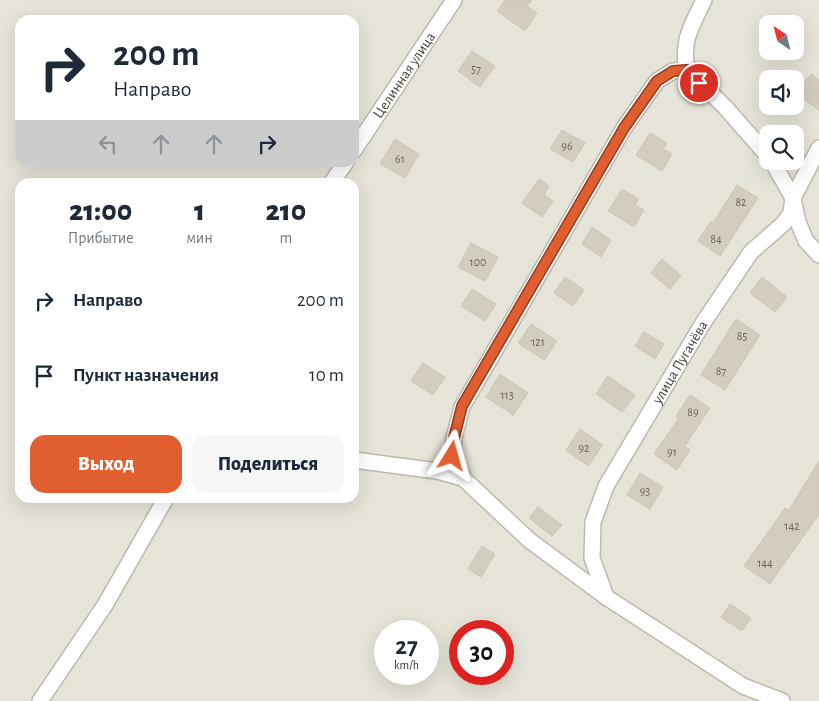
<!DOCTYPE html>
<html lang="ru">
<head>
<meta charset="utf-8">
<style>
  body { margin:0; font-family:"Alegreya Sans",sans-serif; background:#f6f6f7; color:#1f2937; height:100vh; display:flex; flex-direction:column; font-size:19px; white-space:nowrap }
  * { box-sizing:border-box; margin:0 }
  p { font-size:16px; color:#747a83 }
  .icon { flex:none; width:28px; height:28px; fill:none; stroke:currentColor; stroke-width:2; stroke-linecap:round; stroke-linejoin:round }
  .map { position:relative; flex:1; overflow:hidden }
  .drawer { position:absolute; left:15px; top:178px; width:344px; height:325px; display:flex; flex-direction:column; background:#fff; border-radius:15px; box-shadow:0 5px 20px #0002 }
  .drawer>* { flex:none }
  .banner { position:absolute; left:15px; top:15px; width:344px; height:152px; border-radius:15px; box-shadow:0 5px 20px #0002; background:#fff; color:#1f2937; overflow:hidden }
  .needle { width:32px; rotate:325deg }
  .buttons { position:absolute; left:759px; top:15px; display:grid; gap:10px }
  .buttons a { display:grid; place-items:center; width:45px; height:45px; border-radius:10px; background:#fff; box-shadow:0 5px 20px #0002; font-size:25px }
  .speed { position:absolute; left:374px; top:620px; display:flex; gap:10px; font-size:25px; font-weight:700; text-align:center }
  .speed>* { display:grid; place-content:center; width:65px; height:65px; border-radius:50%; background:#fff; box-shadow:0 5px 20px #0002; line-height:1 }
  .speed small { font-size:12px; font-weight:400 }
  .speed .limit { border:8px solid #d22; background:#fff; color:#111 }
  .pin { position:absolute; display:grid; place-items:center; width:42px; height:42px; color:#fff; margin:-21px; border:2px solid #fff; border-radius:50%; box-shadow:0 1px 5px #0007 }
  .me { position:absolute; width:55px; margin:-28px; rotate:8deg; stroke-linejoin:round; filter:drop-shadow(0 0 4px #0008) }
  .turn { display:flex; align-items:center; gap:18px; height:105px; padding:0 15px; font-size:22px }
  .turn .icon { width:65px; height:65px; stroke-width:2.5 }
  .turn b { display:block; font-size:35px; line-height:42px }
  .lanes { display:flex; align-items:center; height:48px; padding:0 15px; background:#0003; justify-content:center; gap:25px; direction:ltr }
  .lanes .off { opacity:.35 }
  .eta { display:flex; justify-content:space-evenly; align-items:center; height:85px; text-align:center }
  .eta b { font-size:30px; font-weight:800; line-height:35px }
  .button { display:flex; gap:10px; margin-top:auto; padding:10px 15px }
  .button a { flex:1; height:58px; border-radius:15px; background:#e15e31; color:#fff; font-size:20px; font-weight:800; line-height:58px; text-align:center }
  .button a+a { background:#f6f6f7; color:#1f2937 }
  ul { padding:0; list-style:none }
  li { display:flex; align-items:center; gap:15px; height:75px; padding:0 15px }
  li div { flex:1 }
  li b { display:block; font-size:19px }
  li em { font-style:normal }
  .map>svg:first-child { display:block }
  .residential { fill:#e6e3d8; fill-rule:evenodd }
  .building { fill:#d3cdc0; stroke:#cdc6b4 }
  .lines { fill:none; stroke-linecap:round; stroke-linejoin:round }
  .minor-casing { stroke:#bdb9ad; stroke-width:18 }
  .minor { stroke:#fff; stroke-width:15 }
  .route-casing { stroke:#923d20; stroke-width:12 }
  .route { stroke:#e15e31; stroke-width:9 }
  .labels { text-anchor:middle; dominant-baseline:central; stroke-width:5; stroke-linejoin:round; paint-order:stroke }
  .number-label { font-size:12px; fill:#68655a }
  .street-label { font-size:15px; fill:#454238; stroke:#fff }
</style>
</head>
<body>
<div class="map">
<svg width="819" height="701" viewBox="0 0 819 701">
  <rect width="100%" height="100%" fill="#f2f1e9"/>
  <path class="residential" d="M 0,0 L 819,0 L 819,701 L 0,701 ZM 20,20 L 354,20 L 354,162 L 20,162 ZM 768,24 L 795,24 L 795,51 L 768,51 ZM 768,79 L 795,79 L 795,106 L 768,106 ZM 768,134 L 795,134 L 795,161 L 768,161 ZM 20,182 L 354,182 L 354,498 L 20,498 ZM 385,631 L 428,631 L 428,674 L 385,674 ZM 460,631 L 502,631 L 502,674 L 460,674 Z"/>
  <g class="building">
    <polygon points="505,0 532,0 527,6 537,13 525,31 497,11"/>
    <polygon points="472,51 495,66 480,87 458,71"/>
    <polygon points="811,74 819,80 819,110 796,93"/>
    <polygon points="562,130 585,143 573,162 550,149"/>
    <polygon points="650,133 667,143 663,149 672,154 662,171 636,155"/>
    <polygon points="395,139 419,154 405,178 380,164"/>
    <polygon points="539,179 549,186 544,195 553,201 542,217 522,203"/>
    <polygon points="737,185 758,198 720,256 698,241 711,221 713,223"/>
    <polygon points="622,189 639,199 635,205 644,210 634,227 608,211"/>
    <polygon points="592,227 611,240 601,257 582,244"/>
    <polygon points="471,243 498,257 485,281 458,267"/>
    <polygon points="662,259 681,275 670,289 651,273"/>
    <polygon points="565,277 584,290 573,306 554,293"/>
    <polygon points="762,277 787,297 775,312 750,293"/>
    <polygon points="472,289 496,304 485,321 461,306"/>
    <polygon points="736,319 760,335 725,390 701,375"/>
    <polygon points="531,324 557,341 544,360 518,343"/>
    <polygon points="644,332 664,344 655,359 635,346"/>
    <polygon points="423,363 445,377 433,395 411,381"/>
    <polygon points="500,374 528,393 513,415 486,397"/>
    <polygon points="608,376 635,395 622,412 596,394"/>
    <polygon points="690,395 710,408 685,446 690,450 677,470 654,454 679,418 676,416"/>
    <polygon points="580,429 603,445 588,466 566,450"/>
    <polygon points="819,461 819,514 770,584 744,566 785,508 789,510"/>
    <polygon points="640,473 663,487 650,509 627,495"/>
    <polygon points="538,507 562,525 552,536 529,518"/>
    <polygon points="482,546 495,554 481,577 468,569"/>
    <polygon points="730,604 751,618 742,631 721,617"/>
  </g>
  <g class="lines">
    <g class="minor-casing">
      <g id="minor">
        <polyline points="687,70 725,107 768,156"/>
        <path id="s1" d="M 354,150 L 454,0"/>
        <polyline points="772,161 793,198 798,222 806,241 819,255"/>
        <polyline points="332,182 346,162"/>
        <polyline points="354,460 437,471 463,478 529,540 606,597 743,686 782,701"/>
        <path d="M 463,478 L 452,455 L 454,438 L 462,407 L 624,128 L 657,81 L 673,71 L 687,70 C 681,41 692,25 704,0"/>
        <path id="s2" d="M 606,597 L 592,558 L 593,522 L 606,486 L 703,323 L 751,252 L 783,224 L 791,213 L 793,198 L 819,148"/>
        <polyline points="40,701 105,605 166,498"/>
      </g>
    </g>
    <use href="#minor" class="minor"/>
  </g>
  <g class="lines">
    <g class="route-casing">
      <polyline id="route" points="452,456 454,438 462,406 624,128 657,81 673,71 687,70 699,83"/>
    </g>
    <use href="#route" class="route"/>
  </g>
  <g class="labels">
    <g class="number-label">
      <text x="476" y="69">57</text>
      <text x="567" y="146">96</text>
      <text x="400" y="159">61</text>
      <text x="741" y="202">82</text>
      <text x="716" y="239">84</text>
      <text x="478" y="262">100</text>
      <text x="742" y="336">85</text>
      <text x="538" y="342">121</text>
      <text x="721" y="371">87</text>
      <text x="507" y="395">113</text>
      <text x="693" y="412">89</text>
      <text x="584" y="448">92</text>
      <text x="672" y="452">91</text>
      <text x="645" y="491">93</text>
      <text x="792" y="526">142</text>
      <text x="765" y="563">144</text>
    </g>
    <g class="street-label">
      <text stroke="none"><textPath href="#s1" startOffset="90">Целинная улица</textPath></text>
      <text stroke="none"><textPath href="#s2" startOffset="260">улица Пугачёва</textPath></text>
    </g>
  </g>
</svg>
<div class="buttons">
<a><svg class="needle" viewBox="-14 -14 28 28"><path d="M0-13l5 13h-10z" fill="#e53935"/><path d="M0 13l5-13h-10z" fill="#747a83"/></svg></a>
<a><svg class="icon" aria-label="sound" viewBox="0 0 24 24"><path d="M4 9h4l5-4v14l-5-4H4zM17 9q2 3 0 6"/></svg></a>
<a><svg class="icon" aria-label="search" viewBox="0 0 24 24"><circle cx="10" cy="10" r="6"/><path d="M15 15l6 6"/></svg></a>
</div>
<div class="speed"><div>27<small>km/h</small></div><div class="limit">30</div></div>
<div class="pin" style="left:699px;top:83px;background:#d93025"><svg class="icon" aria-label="arrive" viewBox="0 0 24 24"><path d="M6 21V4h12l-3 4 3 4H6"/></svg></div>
<svg class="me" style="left:452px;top:456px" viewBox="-20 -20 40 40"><path d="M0-17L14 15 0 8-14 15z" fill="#e15e31" stroke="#fff" stroke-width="4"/></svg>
<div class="banner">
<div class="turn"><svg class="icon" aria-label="right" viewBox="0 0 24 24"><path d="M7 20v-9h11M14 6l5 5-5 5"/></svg><div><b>200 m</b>Направо</div></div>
<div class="lanes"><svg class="icon off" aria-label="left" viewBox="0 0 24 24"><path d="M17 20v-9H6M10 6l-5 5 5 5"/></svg><svg class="icon off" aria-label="ahead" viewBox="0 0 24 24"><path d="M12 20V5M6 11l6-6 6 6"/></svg><svg class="icon off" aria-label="ahead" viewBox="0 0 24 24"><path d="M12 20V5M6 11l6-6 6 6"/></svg><svg class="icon" aria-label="right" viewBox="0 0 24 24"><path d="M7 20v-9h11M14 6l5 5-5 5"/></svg></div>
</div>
<section class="drawer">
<div class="eta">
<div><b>21:00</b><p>Прибытие</p></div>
<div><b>1</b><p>мин</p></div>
<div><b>210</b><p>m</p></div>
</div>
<ul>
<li><svg class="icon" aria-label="right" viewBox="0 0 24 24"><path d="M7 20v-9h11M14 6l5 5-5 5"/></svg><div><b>Направо</b></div><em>200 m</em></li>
<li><svg class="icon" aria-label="arrive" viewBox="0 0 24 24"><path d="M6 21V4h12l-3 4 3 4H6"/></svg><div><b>Пункт назначения</b></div><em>10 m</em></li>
</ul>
<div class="button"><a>Выход</a><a>Поделиться</a></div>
</section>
</div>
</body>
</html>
